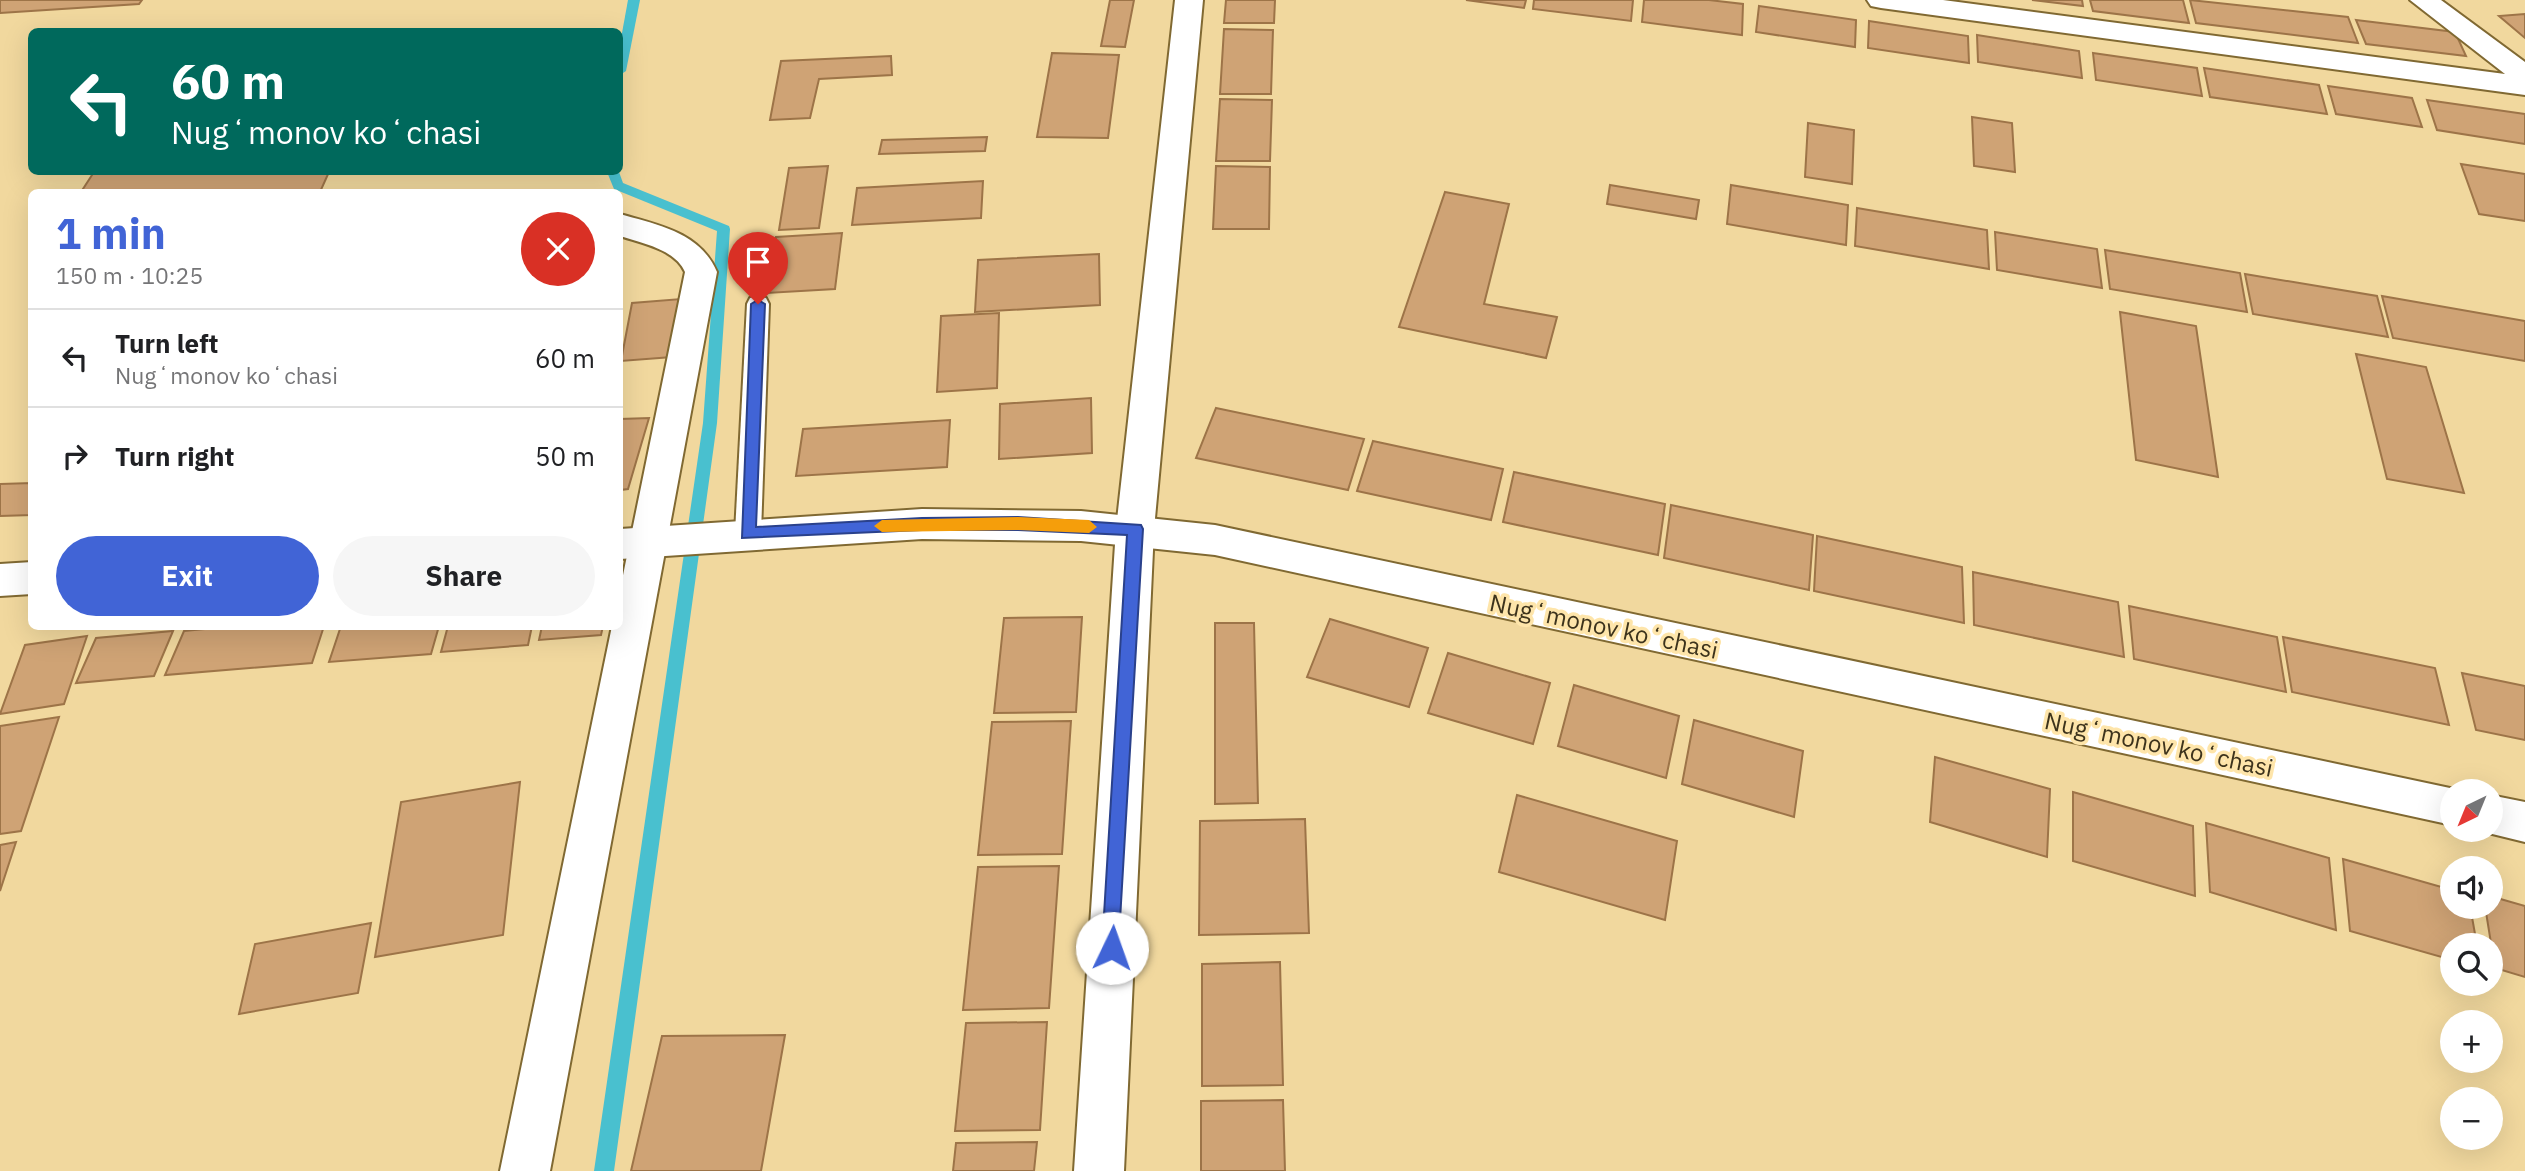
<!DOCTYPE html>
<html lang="en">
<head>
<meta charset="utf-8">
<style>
  body { margin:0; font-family:"IBM Plex Sans",sans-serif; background:#f6f6f6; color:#202124; height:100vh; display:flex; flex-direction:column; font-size:26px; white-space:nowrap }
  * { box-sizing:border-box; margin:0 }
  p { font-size:23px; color:#757577 }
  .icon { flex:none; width:38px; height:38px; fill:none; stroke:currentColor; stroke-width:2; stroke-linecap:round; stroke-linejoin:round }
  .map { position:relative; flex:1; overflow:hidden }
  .drawer { position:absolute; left:28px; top:189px; width:595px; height:441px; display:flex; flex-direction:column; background:#fff; border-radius:10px; box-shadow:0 7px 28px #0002 }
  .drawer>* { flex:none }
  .banner { position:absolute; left:28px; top:28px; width:595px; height:147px; border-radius:10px; box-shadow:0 7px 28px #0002; background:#00695c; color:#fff; overflow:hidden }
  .needle { width:46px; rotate:223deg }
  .tools { position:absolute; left:2440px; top:779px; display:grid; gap:14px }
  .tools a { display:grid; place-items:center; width:63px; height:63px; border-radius:50%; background:#fff; box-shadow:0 7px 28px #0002; font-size:35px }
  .pin { position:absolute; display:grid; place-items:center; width:60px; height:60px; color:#fff; margin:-72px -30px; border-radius:50% 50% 50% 0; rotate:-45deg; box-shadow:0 0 7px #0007 }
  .pin .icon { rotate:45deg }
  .me { position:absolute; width:77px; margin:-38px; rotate:3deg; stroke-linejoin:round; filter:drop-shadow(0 0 5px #0008) }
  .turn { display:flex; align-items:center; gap:24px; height:147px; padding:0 28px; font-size:32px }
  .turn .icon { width:91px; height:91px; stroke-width:2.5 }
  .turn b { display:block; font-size:49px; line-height:60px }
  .round { display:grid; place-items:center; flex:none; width:74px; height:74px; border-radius:37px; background:#f6f6f6 }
  .overview { display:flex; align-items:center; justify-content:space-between; height:119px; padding:0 28px }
  h1 { font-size:42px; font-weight:700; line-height:52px; color:#4164d6 }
  .cta { display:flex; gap:14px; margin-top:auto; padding:14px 28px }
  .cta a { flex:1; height:80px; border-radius:42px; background:#4164d6; color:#fff; font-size:28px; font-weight:700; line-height:80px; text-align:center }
  .cta a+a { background:#f6f6f6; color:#202124 }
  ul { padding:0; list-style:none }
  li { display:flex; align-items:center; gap:21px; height:98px; padding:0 28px; border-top:2px solid #e0e0e0 }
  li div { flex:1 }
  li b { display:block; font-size:26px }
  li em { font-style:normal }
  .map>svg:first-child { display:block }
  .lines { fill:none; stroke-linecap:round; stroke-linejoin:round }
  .stream { fill:#49c0cf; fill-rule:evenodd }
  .building { fill:#cfa375; stroke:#9d7448; stroke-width:2 }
  .service-casing { stroke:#806932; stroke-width:4 }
  .minor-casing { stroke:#806932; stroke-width:4 }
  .secondary-casing { stroke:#806932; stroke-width:4 }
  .service { fill:#fff; fill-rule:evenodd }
  .minor { fill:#fff; fill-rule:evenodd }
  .secondary { fill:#fff; fill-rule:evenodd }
  .route { fill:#4164d6; stroke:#2a418b; stroke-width:2 }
  .slow { fill:#f59e0b }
  .labels { text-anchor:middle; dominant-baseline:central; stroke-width:7; stroke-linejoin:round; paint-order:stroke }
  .street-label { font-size:24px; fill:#3d331c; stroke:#fee5aa }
</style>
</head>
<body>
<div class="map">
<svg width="2525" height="1171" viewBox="0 0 2525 1171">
  <rect width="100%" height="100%" fill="#f1d89e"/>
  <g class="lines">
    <g class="stream">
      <polygon points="628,0 640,0 626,71 620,75 620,44"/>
      <polygon points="607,172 619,172 623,183 729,226 730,229 717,423 614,1171 594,1171 703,423 717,231 614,189"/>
    </g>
  </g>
  <g class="building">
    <polygon points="0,0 142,0 139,4 0,13"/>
    <polygon points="1110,0 1134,0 1125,47 1101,46"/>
    <polygon points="1226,0 1275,0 1274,23 1224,23"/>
    <polygon points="1466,0 1526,0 1524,8"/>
    <polygon points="1534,0 1633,0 1631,21 1533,9"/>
    <polygon points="1644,0 1709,0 1743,4 1742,35 1642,22"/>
    <polygon points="2032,0 2082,0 2083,6"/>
    <polygon points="2090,0 2183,0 2189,23 2093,11"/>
    <polygon points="2190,0 2348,17 2358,43 2196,23"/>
    <polygon points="1759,6 1856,20 1855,47 1756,32"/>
    <polygon points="2525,14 2525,38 2499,16"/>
    <polygon points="2356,20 2455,32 2466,56 2366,44"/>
    <polygon points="1869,21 1968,36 1969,63 1868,48"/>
    <polygon points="1224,29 1273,30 1271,94 1220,94"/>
    <polygon points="1977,35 2079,51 2082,78 1978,62"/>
    <polygon points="1052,53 1119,55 1108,138 1037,137"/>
    <polygon points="2093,53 2197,68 2202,96 2096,80"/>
    <polygon points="891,56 892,75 819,79 810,118 770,120 781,61"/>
    <polygon points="2204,68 2319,85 2327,114 2210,97"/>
    <polygon points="2328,86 2412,98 2422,127 2336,114"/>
    <polygon points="1220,99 1272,100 1270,161 1216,161"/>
    <polygon points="2427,100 2525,114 2525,144 2437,130"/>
    <polygon points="1972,117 2012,123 2015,172 1974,166"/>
    <polygon points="1808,123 1854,130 1852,184 1805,177"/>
    <polygon points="987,137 985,151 879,154 882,140"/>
    <polygon points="2461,164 2525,174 2525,221 2479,214"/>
    <polygon points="828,166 819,228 779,230 789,168"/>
    <polygon points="1216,166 1270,167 1269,229 1213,229"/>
    <polygon points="94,172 329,172 320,192 81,192"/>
    <polygon points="983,181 981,218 852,225 857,188"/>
    <polygon points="1610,185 1699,200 1696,219 1607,204"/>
    <polygon points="1731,185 1848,205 1846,245 1727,224"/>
    <polygon points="1445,192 1509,204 1484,304 1557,317 1546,358 1399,327"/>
    <polygon points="1857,208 1987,230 1989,269 1855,246"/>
    <polygon points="1995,232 2097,249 2102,288 1997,270"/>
    <polygon points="842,233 835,289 767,293 776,237"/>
    <polygon points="2105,250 2240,273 2247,312 2110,289"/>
    <polygon points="1099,254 1100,305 975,312 978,260"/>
    <polygon points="2245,274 2377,296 2388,337 2253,314"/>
    <polygon points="2382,296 2525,321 2525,361 2393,338"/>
    <polygon points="681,299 672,357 621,361 632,303"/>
    <polygon points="2120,312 2196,326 2218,477 2136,460"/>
    <polygon points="999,313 997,388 937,392 941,316"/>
    <polygon points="2356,354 2426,367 2464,493 2387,479"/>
    <polygon points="1091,398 1092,453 999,459 1000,404"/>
    <polygon points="1216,408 1364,439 1348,490 1196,458"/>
    <polygon points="649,418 628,489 620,490 620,419"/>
    <polygon points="950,420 947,467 796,476 803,429"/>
    <polygon points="1373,441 1503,469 1491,520 1357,491"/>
    <polygon points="1514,472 1665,504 1658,555 1503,522"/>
    <polygon points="32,483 32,515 0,516 0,484"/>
    <polygon points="1671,505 1813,535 1809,590 1664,558"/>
    <polygon points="1817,536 1962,567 1964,623 1814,591"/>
    <polygon points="1973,572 2118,602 2124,657 1974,625"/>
    <polygon points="2129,606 2277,637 2286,692 2134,659"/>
    <polygon points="1082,617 1076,712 994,713 1004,618"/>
    <polygon points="1330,619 1428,648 1409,707 1307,677"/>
    <polygon points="1215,623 1254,623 1258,803 1215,804"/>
    <polygon points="236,626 324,626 312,663 165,675 184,631"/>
    <polygon points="341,626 439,626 431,654 329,662"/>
    <polygon points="448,626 532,626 528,645 441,652"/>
    <polygon points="542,626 603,626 601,635 539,640"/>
    <polygon points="173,631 154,676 76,683 96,638"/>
    <polygon points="87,636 64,704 0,714 25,645"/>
    <polygon points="2283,637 2435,668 2449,725 2292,692"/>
    <polygon points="1448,653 1550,683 1533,744 1428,713"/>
    <polygon points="2462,673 2525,686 2525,740 2476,730"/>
    <polygon points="1574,685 1679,716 1666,778 1558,746"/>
    <polygon points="59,717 21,831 0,834 0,726"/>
    <polygon points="1694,720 1803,751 1794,817 1682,784"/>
    <polygon points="1071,721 1062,854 978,855 992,722"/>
    <polygon points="1935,757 2050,789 2047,857 1930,822"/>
    <polygon points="520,782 503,935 375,957 401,802"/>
    <polygon points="2073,792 2193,826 2195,896 2073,861"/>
    <polygon points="1517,795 1677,841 1665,920 1499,872"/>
    <polygon points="1305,819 1309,933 1199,935 1200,821"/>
    <polygon points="2206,823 2329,858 2336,930 2210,892"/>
    <polygon points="16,842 0,891 0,845"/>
    <polygon points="2343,859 2452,890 2452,906 2470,906 2477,945 2452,945 2452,960 2350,931"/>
    <polygon points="1059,866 1049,1008 963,1010 978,867"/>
    <polygon points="2490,896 2525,906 2525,977 2495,968 2485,906 2490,906"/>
    <polygon points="371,923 358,993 239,1014 255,944"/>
    <polygon points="1280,962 1283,1085 1202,1086 1202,964"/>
    <polygon points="1047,1022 1040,1130 955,1131 966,1023"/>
    <polygon points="785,1035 761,1171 631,1171 662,1036"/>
    <polygon points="1283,1100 1285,1171 1201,1171 1201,1101"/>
    <polygon points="1037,1142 1034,1171 953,1171 956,1143"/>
  </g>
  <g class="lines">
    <g class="service-casing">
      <polygon id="service" points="758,296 766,298 769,304 761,533 757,540 748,543 739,540 735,533 747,304 750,298"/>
    </g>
    <g class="minor-casing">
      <g id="minor">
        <polygon points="1175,0 1203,0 1154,529 1124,1171 1074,1171 1116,529"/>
        <polygon points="1867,0 1943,0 2505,74 2410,0 2441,0 2525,62 2525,95 1881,8 1871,6"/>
        <path d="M 620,214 C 658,225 700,232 717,272 L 550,1171 L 500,1171 L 612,626 L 620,626 L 620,590 L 685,272 C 675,249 641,243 620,236 Z"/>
      </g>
    </g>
    <g class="secondary-casing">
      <g id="secondary">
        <polygon points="922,509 1081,511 1215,525 2464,791 2452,791 2452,825 1215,555 1081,541 922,539 620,559 620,529"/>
        <polygon points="32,562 32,594 0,596 0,564"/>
        <polygon points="2490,795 2525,802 2525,842 2476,830 2490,830"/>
      </g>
    </g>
    <use href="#service" class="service"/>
    <use href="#minor" class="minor"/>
    <use href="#secondary" class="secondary"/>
  </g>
  <polygon class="route" points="758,300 765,304 756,527 922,518 1018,517 1141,525 1143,529 1118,954 1112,957 1105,954 1102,948 1127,535 1018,530 922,530 742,538 751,304"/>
  <polygon class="slow" points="1018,517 1089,520 1097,527 1089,533 1018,530 882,532 874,526 882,520"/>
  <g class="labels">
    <g class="street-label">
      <text transform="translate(1604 626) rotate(12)">Nugʻmonov koʻchasi</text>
      <text transform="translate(2159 744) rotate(12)">Nugʻmonov koʻchasi</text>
    </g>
  </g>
</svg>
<div class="tools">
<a><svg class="needle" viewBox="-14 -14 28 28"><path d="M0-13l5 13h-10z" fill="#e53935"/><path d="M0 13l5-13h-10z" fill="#757577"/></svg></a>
<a><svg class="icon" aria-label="sound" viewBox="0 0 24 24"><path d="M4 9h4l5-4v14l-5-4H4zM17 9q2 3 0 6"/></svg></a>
<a><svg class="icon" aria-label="search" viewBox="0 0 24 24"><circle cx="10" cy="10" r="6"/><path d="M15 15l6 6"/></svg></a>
<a>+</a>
<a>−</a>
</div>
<div class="pin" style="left:758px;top:304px;background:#d93025"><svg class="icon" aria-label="arrive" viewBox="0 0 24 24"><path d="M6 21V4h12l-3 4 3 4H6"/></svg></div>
<svg class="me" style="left:1112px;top:948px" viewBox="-20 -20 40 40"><circle r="19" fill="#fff"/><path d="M0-13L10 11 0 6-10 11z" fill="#4164d6"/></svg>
<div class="banner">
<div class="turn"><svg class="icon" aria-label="left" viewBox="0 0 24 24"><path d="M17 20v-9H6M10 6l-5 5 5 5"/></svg><div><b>60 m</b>Nugʻmonov koʻchasi</div></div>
</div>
<section class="drawer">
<div class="overview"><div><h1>1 min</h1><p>150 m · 10:25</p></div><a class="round" style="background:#d93025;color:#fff"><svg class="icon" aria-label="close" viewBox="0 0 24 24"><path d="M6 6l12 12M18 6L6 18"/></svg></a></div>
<ul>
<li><svg class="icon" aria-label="left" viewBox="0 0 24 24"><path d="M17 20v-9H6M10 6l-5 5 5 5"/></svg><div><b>Turn left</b><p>Nugʻmonov koʻchasi</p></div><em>60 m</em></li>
<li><svg class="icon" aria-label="right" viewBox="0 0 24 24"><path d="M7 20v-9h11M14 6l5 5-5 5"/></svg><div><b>Turn right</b></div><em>50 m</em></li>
</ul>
<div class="cta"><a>Exit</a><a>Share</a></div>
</section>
</div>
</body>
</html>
